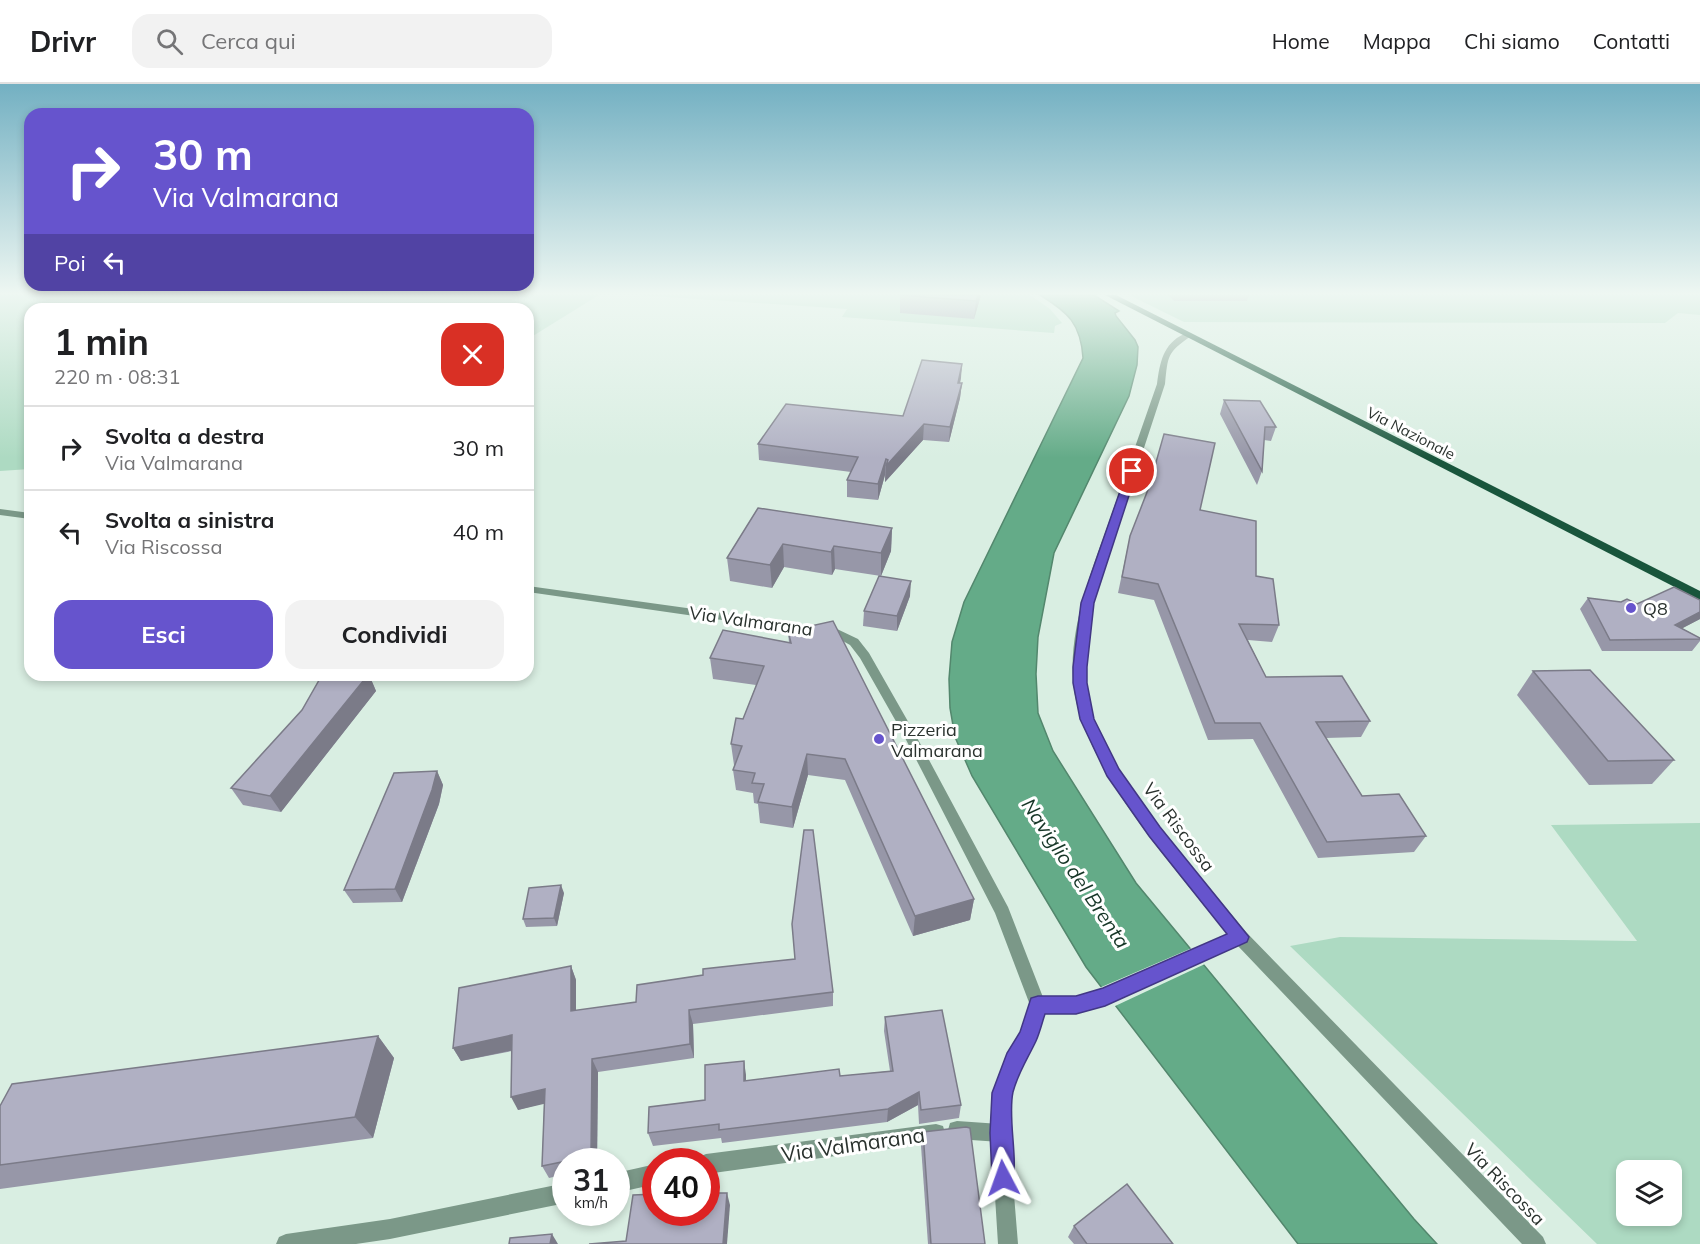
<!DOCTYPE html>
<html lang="it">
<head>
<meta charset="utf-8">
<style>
  body { margin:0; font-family:Mulish,sans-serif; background:#f2f2f2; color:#202124; height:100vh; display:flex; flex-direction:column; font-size:22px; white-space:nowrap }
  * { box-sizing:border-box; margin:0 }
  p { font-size:20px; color:#757577 }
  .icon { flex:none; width:33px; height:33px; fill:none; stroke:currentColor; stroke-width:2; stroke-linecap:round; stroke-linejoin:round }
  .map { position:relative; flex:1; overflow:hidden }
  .side { position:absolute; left:24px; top:219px; width:510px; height:378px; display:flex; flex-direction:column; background:#fff; border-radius:18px; box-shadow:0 3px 9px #0003 }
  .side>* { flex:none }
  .hud { position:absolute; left:24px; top:24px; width:510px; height:183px; border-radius:18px; box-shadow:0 3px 9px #0003; background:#6654cd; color:#fff; overflow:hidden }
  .tools { position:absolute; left:1616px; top:1076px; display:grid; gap:12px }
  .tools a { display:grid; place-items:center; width:66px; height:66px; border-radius:12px; background:#fff; box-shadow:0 3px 9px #0003; font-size:30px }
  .speed { position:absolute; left:552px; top:1064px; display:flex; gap:12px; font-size:30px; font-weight:700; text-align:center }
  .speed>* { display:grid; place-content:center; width:78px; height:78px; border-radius:50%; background:#fff; box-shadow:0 3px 9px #0003; line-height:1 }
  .speed small { font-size:15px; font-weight:400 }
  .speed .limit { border:9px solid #d22; background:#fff; color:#111 }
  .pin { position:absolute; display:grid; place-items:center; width:51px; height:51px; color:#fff; margin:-26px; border:3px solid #fff; border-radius:50%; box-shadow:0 2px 6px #0007 }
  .me { position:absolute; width:66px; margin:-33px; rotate:356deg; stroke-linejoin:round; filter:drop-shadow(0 0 4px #0008) }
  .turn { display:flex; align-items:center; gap:21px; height:126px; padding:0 30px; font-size:27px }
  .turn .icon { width:78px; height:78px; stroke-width:2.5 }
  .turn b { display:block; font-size:42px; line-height:51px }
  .then { display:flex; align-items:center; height:57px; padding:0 30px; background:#0003; gap:12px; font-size:22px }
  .round { display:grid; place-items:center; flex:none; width:63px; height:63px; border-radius:18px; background:#f2f2f2 }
  .headline { display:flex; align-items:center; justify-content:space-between; height:102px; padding:0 30px }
  h1 { font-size:36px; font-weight:700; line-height:45px }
  .button { display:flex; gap:12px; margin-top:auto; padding:12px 30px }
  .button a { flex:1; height:69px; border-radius:18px; background:#6654cd; color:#fff; font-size:24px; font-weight:700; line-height:69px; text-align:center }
  .button a+a { background:#f2f2f2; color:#202124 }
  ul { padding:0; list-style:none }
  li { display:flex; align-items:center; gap:18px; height:84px; padding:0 30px; border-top:2px solid #e0e0e0 }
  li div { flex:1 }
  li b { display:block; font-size:22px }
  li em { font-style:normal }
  header { display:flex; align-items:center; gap:36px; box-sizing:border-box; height:84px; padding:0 30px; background:#fff; border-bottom:2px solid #e0e0e0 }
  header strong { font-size:28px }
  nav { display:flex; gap:33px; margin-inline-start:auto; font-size:21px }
  .search { width:420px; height:54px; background:#f2f2f2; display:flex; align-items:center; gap:15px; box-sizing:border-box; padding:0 21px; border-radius:18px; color:#757577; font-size:22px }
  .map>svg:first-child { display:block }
  .green { fill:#addac2; fill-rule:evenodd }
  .water { fill:#64ab88; stroke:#53876d; stroke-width:1.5 }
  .pier { fill:#d9eee2 }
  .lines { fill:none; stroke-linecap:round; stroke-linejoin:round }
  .minor { fill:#7b9888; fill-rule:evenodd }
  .tertiary { fill:#7b9888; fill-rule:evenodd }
  .primary { fill:#19553c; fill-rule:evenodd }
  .wall { fill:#9797a8 }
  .shaded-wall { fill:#7b7b88 }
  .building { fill:#b0b0c3; stroke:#7b7b88; stroke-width:1.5 }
  .route { fill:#6654cd; stroke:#423785; stroke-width:1.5 }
  .poi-dot { fill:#6654cd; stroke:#fff; stroke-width:2 }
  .labels { text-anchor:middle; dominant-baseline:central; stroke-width:6; stroke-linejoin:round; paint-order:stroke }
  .far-street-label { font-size:15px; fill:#2a322e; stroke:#fff }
  .poi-label { font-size:18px; fill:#2a322e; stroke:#fff; text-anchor:start }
  .street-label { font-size:18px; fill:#2a322e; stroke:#fff }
  .water-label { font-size:20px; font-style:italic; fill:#163627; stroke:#fff }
  .near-street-label { font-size:21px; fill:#2a322e; stroke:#fff }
</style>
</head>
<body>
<header>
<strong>Drivr</strong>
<div class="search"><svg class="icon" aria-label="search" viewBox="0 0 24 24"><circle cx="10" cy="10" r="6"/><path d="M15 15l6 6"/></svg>Cerca qui</div>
<nav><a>Home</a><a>Mappa</a><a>Chi siamo</a><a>Contatti</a></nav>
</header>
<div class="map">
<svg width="1700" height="1160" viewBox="0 0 1700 1160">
  <rect width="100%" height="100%" fill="#d9eee2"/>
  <g class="green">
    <polygon points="0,211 599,211 528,255 528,225 30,225 30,385 0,387"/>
    <polygon points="636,211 1030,211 1050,225 1062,239 1055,242 1054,249 842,233 847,225"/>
    <polygon points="1129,211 1700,211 1700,231 1678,229 1665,239 1184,238"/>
    <path d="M 1700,739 L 1700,1160 L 1597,1160 L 1290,862 L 1340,853 L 1637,857 L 1551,741 ZM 1626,1086 L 1671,1086 L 1671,1131 L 1626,1131 Z"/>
  </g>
  <path class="water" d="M 1040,211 L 1094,211 L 1119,227 L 1115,229 L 1116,232 L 1135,256 L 1138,263 L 1137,281 L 1129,312 L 1054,469 L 1038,553 L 1036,590 L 1038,629 L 1053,667 L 1136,799 L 1414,1135 L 1437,1160 L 1298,1160 L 1086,883 L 972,692 L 955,653 L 950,624 L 949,595 L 952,558 L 964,518 L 1083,274 C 1081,240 1068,228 1040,211 Z"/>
  <polygon class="pier" points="1192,864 1205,880 1113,923 1099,904"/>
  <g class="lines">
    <g class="minor">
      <path d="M 1184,250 L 1191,252 C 1167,269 1168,271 1165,300 L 1093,519 L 1086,567 L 1086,599 L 1093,635 L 1104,658 L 1118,685 L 1160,744 L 1246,848 L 1543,1153 L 1546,1160 L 1522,1160 L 1238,862 L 1105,921 L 1076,929 L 1038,929 L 1032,927 L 1030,921 L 1032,915 L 1038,913 L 1076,913 L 1103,906 L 1228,851 C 1178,788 1109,713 1082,637 C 1056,569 1090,493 1112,429 C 1127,386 1142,343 1157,300 C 1160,278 1163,260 1184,250 Z"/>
      <polygon points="957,1037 1000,1040 1007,1042 1009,1049 1007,1056 1000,1058 957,1055 950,1053 948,1046 950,1039"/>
      <polygon points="936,1040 943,1042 945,1049 943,1056 936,1058 706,1090 706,1077 698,1077 699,1073 706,1070"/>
      <polygon points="656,1080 656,1100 616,1109 616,1089"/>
      <polygon points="566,1099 566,1119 390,1155 356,1160 276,1160 279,1153 286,1150 390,1135"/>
    </g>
    <g class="tertiary">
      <polygon points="0,425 30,429 30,435 0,431"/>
      <polygon points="528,502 837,545 858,555 869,569 914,648 1008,823 1046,921 1037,952 1021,980 1011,1009 1009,1049 1018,1160 998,1160 991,1049 993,1009 1008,970 1021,948 1030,921 995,829 902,648 860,574 850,561 834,552 528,508"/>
    </g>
    <polygon class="primary" points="1105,211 1116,211 1700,507 1700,516"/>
  </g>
  <g class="wall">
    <polygon points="900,211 981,211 974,235 900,229"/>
    <polygon points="1168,211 1249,211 1247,217 1174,217"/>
    <polygon points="962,280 960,299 962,299 960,314 949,358 923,356 885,398 885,391 878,416 847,413 847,396 851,388 759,376 758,360 903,332"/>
    <polygon points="1224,316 1276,343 1271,357 1264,356 1262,387 1257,401 1220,330"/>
    <polygon points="758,424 892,444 891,467 881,492 835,485 832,491 784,483 772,504 730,497 727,474"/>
    <polygon points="1200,426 1256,492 1279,541 1272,558 1248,556 1266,593 1370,637 1361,653 1326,654 1362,712 1426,752 1414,768 1318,774 1253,655 1208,656 1154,516 1118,509 1130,452"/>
    <polygon points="910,512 897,547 863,542 864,527"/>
    <polygon points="1588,514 1637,520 1700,535 1682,544 1700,554 1700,557 1692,567 1602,567 1580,525"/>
    <polygon points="788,547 974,815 970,836 913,852 845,696 808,691 793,744 760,739 758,720 754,719 753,709 736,706 733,686 735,681 734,681 731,660 743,635 756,601 713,595 710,574 789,559"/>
    <polygon points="1533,587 1674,676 1652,700 1589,701 1517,611"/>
    <polygon points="370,593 376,607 281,728 243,721 231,704 302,626"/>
    <polygon points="437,687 443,701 439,720 402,818 353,819 344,806"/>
    <polygon points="564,809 557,842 526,843 523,835"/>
    <polygon points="792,840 833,908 833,922 693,940 694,974 598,988 597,1077 566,1077 566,1090 549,1094 542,1082 544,1019 518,1026 512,967 461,977 453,964 571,882 576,896 576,927 636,918 703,891 795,875"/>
    <polygon points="885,933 961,1021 959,1034 919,1040 918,1021 887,1038 722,1059 721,1054 653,1062 648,1049 705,1016 744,977 746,997 840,992 890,987 884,947"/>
    <polygon points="378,952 394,974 373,1054 0,1105 0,1022"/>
    <polygon points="923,1048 985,1160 928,1160 921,1062"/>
    <polygon points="1074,1142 1173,1160 1074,1160 1068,1153"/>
  </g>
  <g class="shaded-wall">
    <polygon points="978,211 981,211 974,235 976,217"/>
    <polygon points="962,280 961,294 957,314 958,299"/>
    <polygon points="962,299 960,314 949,358 950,343"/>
    <polygon points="924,340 923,356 885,398 886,382"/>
    <polygon points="886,375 885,391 878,416 878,400"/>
    <polygon points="892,444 891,467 881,492 881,469"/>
    <polygon points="783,460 784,483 772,504 770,481"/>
    <polygon points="834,462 835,485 832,491 831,468"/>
    <polygon points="911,497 910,512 897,547 897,532"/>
    <polygon points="1700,528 1700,535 1666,553 1675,541"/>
    <polygon points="357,591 371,591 370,593 376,607 281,728 270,712"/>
    <polygon points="807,670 808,691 793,744 792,723"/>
    <polygon points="437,687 443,701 439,720 402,818 395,805"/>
    <polygon points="561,801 564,809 557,842 554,834"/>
    <polygon points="974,815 970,836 913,852 915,832"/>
    <polygon points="571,882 576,896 576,941 571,927"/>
    <polygon points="689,926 693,940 694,974 690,960"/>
    <polygon points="512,951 519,965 461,977 453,964"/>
    <polygon points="378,952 394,974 373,1054 355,1033"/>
    <polygon points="592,975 598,988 597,1077 594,1077 591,1072"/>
    <polygon points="744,977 746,991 746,1011 744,997"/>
    <polygon points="545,1005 552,1018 518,1026 511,1013"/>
    <polygon points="919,1008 918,1021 887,1038 888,1025"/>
    <polygon points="727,1109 730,1121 727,1160 723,1160"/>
    <polygon points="552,1150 558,1160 550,1160"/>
  </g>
  <g class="building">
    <polygon points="900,211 978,211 976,217"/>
    <polygon points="922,276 962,280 958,299 962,299 950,343 924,340 886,382 888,376 886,375 878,400 847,396 858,373 758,360 786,320 903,332"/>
    <polygon points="1224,316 1260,317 1276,343 1265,343 1262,387"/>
    <polygon points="1164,350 1215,359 1200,426 1256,437 1256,492 1273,495 1279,541 1239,540 1266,593 1342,592 1370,637 1316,638 1362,712 1399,710 1426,752 1327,758 1260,639 1215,639 1158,500 1122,493 1130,452 1149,403"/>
    <polygon points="758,424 892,444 881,469 834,462 831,468 783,460 770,481 727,474"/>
    <polygon points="879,492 911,497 897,532 864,527"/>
    <polygon points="1674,503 1700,516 1700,528 1675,541 1700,554 1700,555 1610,556 1588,514 1621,518 1627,515 1637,520"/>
    <polygon points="833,537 974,815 915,832 845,675 807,670 792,723 758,718 764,700 752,699 755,689 733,686 742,662 731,660 736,634 743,635 764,582 710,574 723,546 791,559 788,547"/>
    <polygon points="1590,586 1674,676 1608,677 1533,587"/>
    <polygon points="322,591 368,591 270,712 231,704 302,626"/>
    <polygon points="437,687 432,706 395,805 344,806 394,689"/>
    <polygon points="804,746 813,746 833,908 689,926 690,960 592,975 591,1072 542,1082 545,1005 511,1013 512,951 453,964 459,904 571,882 571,927 636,918 637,901 703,891 703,885 795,875 792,840"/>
    <polygon points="561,801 554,834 523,835 529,804"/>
    <polygon points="942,926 961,1021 921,1026 919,1008 888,1025 719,1046 719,1040 648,1049 649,1023 705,1016 705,981 744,977 744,997 839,985 840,992 893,987 885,933"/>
    <polygon points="378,952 355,1033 0,1081 0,1022 12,1000"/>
    <polygon points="966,1043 970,1044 985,1160 931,1160 923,1048"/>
    <polygon points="1127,1100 1173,1160 1087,1160 1074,1142"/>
    <polygon points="706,1109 727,1109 723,1160 589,1160 626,1157 633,1111 656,1110 656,1128 706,1128"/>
    <polygon points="552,1150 550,1160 509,1160 510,1154"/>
  </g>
  <linearGradient id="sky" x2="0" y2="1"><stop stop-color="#73b0c2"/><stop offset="0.56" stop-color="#eef7f2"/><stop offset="1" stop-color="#eef7f2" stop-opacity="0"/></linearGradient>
  <rect width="1700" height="374" fill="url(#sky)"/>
  <path class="route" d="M 1132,384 L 1137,387 L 1094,519 L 1087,583 L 1087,599 L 1094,635 L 1119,685 L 1160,743 L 1249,853 L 1247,858 L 1105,922 L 1076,930 L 1045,930 C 1042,939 1040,948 1036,957 C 1028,974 1018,989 1013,1008 C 1007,1035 1020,1081 1011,1101 L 1003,1105 L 996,1101 L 992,1094 L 990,1049 L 992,1009 L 1007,969 L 1020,948 L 1031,914 L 1038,912 L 1076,912 L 1103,904 L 1227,850 L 1149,752 L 1107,692 L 1080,635 L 1073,599 L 1073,583 L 1081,519 L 1127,387 Z"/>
  <g class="poi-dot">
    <circle cx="1631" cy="524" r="6"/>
    <circle cx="879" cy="655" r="6"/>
  </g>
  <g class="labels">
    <g class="far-street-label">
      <text transform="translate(1411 349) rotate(27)">Via Nazionale</text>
    </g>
    <g class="poi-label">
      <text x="1643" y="524">Q8</text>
      <text x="891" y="645">Pizzeria<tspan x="891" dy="21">Valmarana</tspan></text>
    </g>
    <g class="street-label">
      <text transform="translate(751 537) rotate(8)">Via Valmarana</text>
      <text transform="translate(1179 743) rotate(53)">Via Riscossa</text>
      <text transform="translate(1505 1100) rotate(46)">Via Riscossa</text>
    </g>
    <g class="water-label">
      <text transform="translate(1076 789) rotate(56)">Naviglio del Brenta</text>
    </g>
    <g class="near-street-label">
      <text transform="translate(853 1060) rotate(-8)">Via Valmarana</text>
    </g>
  </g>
</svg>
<div class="tools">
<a><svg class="icon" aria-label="layers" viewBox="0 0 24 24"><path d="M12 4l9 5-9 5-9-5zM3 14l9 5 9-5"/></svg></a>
</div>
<div class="speed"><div>31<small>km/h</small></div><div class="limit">40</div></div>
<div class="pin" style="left:1132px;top:387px;background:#d93025"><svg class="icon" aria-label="arrive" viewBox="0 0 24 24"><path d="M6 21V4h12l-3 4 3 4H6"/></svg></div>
<svg class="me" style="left:1003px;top:1094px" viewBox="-20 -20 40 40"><path d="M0-17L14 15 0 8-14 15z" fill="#6654cd" stroke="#fff" stroke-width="4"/></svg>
<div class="hud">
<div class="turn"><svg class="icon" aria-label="right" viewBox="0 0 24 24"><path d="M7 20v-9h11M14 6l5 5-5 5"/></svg><div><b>30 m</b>Via Valmarana</div></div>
<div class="then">Poi<svg class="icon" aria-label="left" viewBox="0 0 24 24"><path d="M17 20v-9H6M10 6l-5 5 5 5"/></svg></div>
</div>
<section class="side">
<div class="headline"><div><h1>1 min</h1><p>220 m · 08:31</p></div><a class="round" style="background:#d93025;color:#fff"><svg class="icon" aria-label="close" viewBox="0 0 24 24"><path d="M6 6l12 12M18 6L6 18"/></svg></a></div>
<ul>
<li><svg class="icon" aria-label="right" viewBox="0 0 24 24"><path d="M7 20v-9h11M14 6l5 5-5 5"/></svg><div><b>Svolta a destra</b><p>Via Valmarana</p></div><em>30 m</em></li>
<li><svg class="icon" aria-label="left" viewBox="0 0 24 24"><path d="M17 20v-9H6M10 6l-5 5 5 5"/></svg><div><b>Svolta a sinistra</b><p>Via Riscossa</p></div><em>40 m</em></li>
</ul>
<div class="button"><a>Esci</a><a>Condividi</a></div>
</section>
</div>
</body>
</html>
